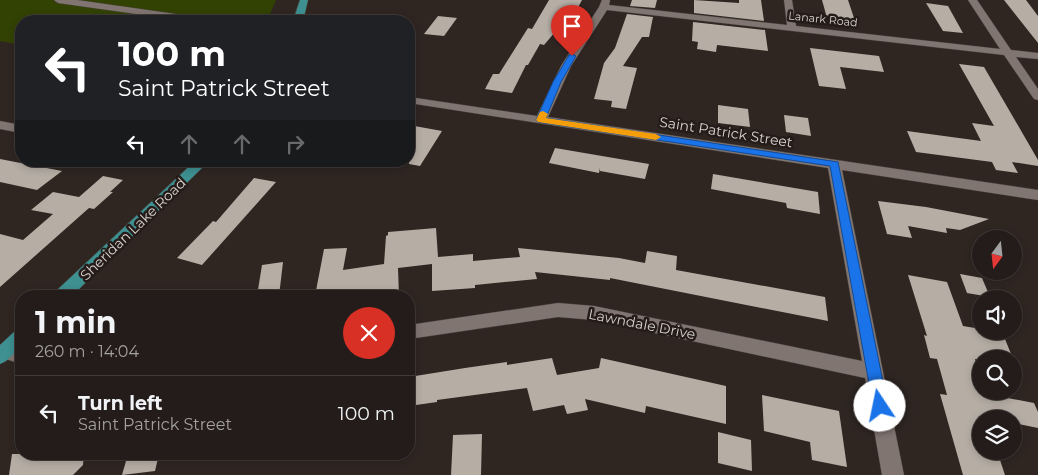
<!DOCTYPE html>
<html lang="en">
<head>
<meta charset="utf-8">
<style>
  body { margin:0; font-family:Montserrat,sans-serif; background:#2f2927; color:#f1f3f6; height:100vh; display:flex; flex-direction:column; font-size:19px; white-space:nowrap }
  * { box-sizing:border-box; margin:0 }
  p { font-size:16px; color:#a3a1a2 }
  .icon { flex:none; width:28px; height:28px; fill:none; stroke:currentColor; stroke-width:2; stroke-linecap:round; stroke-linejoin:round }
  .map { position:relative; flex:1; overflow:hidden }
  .panel { position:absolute; left:15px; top:290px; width:400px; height:170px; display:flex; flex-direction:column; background:#231c1a; border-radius:20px; box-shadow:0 2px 8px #0003,0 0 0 1px #403a39 }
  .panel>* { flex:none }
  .guide { position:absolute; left:15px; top:15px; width:400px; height:152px; border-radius:20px; box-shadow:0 2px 8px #0003,0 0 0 1px #403a39; background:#202124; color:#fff; overflow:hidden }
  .needle { width:32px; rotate:195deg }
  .buttons { position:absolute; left:972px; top:230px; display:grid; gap:10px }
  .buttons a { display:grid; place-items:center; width:50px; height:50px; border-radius:50%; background:#231c1a; box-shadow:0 2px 8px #0003,0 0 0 1px #403a39; font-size:25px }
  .pin { position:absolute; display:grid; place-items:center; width:42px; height:42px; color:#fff; margin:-51px -21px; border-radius:50% 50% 50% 0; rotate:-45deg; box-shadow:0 0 5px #0007 }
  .pin .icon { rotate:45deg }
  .me { position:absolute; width:55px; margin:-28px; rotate:349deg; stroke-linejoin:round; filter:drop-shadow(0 0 4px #0008) }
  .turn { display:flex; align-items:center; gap:18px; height:105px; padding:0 20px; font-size:22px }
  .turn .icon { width:65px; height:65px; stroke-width:2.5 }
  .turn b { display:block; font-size:35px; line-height:42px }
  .lanes { display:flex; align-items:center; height:48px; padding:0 20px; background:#0003; justify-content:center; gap:25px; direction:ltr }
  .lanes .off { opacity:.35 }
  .round { display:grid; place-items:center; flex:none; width:52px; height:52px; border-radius:26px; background:#2f2927 }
  .headline { display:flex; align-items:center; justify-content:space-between; height:85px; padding:0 20px }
  h1 { font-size:30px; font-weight:700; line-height:38px }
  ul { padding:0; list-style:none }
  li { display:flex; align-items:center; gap:15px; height:75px; padding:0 20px; border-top:1px solid #403a39 }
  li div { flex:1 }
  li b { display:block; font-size:19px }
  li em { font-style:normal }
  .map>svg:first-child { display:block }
  .green { fill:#324203 }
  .building { fill:#b6aea5 }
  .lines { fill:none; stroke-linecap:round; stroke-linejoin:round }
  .minor-casing { stroke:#49423e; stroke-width:1 }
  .major-casing { stroke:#49423e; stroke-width:1 }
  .minor { fill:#817571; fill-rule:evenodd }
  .major { fill:#3e9091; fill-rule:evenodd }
  .route { fill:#1a73e8; stroke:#114b97 }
  .slow { fill:#f59e0b }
  .labels { text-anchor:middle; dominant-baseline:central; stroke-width:5; stroke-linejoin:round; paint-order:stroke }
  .far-street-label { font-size:11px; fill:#d9d3d0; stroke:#251c19 }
  .street-label { font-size:14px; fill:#d9d3d0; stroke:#251c19 }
</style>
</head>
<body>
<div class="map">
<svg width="1038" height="475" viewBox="0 0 1038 475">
  <rect width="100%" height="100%" fill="#2f2622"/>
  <polygon class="green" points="0,0 276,0 267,21 21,21 21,45 0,41"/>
  <g class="building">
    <polygon points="549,0 582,0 568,26 561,25 544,45 540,44 528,65 526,65 512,93 485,89 493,74 499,74 528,28 532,29"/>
    <polygon points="632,0 657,0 655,8 630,6"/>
    <polygon points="694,0 739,3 739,0 761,0 764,21 694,13"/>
    <polygon points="822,0 848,0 855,21 827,18"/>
    <polygon points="1004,0 1026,0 1038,16 1038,43"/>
    <polygon points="926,3 948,6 963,33 943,31"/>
    <polygon points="627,14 653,17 649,37 642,37 623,66 637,68 626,109 611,107 612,101 594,99 604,63 615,48"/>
    <polygon points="438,16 457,18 444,36 424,34"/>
    <polygon points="693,22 765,30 768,51 717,45 716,52 697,49 698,42 692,41"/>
    <polygon points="810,48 879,56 884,72 840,67 846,89 819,86"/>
    <polygon points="959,64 984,67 1038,160 1038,166 1012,162 1018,173 996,170 992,162 916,152 907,131 981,141 972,123 994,126"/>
    <polygon points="718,105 748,109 750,127 718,123"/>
    <polygon points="784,115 808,118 811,136 786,132"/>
    <polygon points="409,125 442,131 420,166 409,164"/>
    <polygon points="555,148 649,164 645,179 600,171 600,168 599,173 549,163"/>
    <polygon points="0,159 62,171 37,190 0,182"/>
    <polygon points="713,174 818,192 820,214 787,208 786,203 711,189"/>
    <polygon points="103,176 123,180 110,192 113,192 94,209 89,208 0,287 0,234 23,240 53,214 31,210 53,192 79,197"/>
    <polygon points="254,178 276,182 202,265 177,258 213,221 216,222"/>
    <polygon points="878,201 926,207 989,219 960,230 946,228 947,233 908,226 912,238 887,234"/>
    <polygon points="436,228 438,257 473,254 473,261 520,257 518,248 619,258 645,263 647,251 677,256 676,270 825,297 828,321 610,278 610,280 535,272 537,279 475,285 475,288 432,291 432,264 398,268 399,296 315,296 324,249 347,248 343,270 384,264 386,236 388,235 388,232"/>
    <polygon points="283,262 279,296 257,296 262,265"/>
    <polygon points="960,274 982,278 990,297 967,293"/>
    <polygon points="908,275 947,282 963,326 981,329 981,331 1003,334 1013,359 975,359 981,377 981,393 1034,403 1038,412 1038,428 1014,423 1014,419 981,419 981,451 997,451 1005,475 963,475 940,394 947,395 937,359 930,358 924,335 927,336"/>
    <polygon points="552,358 557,375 599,368 601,358 726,386 726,424 646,406 645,413 585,399 588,410 567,414 564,405 533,411 527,388 437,400 437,402 409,406 409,377 465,368 507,362 507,365"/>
    <polygon points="762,395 839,411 847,467 812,460 810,442 764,431"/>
    <polygon points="718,432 751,440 752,471 718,463"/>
    <polygon points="482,434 481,475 451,475 453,435"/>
    <polygon points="12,454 84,454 83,465 73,475 9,475"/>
    <polygon points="128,454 159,454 155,471 122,475"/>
  </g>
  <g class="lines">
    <g class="minor-casing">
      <g id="minor">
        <polygon points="54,0 77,0 204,18 209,21 186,21 58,3"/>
        <polygon points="602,0 610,0 609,5 787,25 784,0 792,0 796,26 1000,49 968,0 977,0 1011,50 1038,53 1038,59 1016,57 1038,89 1038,100 1034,99 1004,55 607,10 571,66 548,117 1038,190 1038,200 842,170 904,475 882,475 865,378 594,320 558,317 409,339 409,325 558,303 594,306 862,361 828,168 409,103 409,97 537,116 561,66 599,7"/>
        <polygon points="0,121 21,125 21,133 0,129"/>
        <polygon points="5,343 21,348 21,364 0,357 0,345"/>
      </g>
    </g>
    <g class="major-casing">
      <g id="major">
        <polygon points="300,0 308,0 303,21 293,21"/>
        <polygon points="195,161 209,161 72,296 54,296 56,291"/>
        <polygon points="21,329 21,347 6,361 0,364 0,345 15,331"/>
      </g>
    </g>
    <use href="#minor" class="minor"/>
    <use href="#major" class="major"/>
  </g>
  <polygon class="route" points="572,54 576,56 561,82 546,118 838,162 888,406 886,411 880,413 875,411 873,406 830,166 538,122 536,120 553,82 569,55"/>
  <polygon class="slow" points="543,111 548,114 546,118 656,134 661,137 656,140 538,122 536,120 540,112"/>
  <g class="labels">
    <g class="far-street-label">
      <text transform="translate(823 19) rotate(6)">Lanark Road</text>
    </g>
    <g class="street-label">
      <text transform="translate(726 132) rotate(9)">Saint Patrick Street</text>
      <text transform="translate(133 229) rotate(-44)">Sheridan Lake Road</text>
      <text transform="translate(642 324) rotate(11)">Lawndale Drive</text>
    </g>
  </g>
</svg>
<div class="buttons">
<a><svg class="needle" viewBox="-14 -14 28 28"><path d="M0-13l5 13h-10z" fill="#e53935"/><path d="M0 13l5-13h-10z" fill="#a3a1a2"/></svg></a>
<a><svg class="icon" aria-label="sound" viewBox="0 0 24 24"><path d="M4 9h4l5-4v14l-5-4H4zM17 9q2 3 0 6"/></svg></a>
<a><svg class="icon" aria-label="search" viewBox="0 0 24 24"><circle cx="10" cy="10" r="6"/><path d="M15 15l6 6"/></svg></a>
<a><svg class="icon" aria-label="layers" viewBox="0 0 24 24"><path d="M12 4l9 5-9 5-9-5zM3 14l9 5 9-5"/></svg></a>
</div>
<div class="pin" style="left:572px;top:56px;background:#d93025"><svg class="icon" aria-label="arrive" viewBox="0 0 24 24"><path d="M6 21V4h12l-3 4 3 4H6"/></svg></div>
<svg class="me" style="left:880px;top:406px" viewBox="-20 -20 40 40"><circle r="19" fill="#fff"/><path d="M0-13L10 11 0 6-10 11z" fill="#1a73e8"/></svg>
<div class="guide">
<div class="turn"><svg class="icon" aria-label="left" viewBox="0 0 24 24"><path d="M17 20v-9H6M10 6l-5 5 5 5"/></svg><div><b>100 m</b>Saint Patrick Street</div></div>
<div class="lanes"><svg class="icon" aria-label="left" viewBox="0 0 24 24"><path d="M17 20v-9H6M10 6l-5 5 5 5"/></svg><svg class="icon off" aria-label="ahead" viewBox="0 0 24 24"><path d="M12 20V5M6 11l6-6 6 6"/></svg><svg class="icon off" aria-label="ahead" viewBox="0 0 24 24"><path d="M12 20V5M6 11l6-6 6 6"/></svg><svg class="icon off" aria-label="right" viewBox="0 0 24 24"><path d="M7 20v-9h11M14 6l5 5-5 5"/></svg></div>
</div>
<section class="panel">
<div class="headline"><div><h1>1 min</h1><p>260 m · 14:04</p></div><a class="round" style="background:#d93025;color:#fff"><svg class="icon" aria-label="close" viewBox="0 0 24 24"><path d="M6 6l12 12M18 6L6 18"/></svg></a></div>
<ul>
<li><svg class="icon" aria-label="left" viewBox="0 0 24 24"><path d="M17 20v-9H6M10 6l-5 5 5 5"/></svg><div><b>Turn left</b><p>Saint Patrick Street</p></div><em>100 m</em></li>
</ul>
</section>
</div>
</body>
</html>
